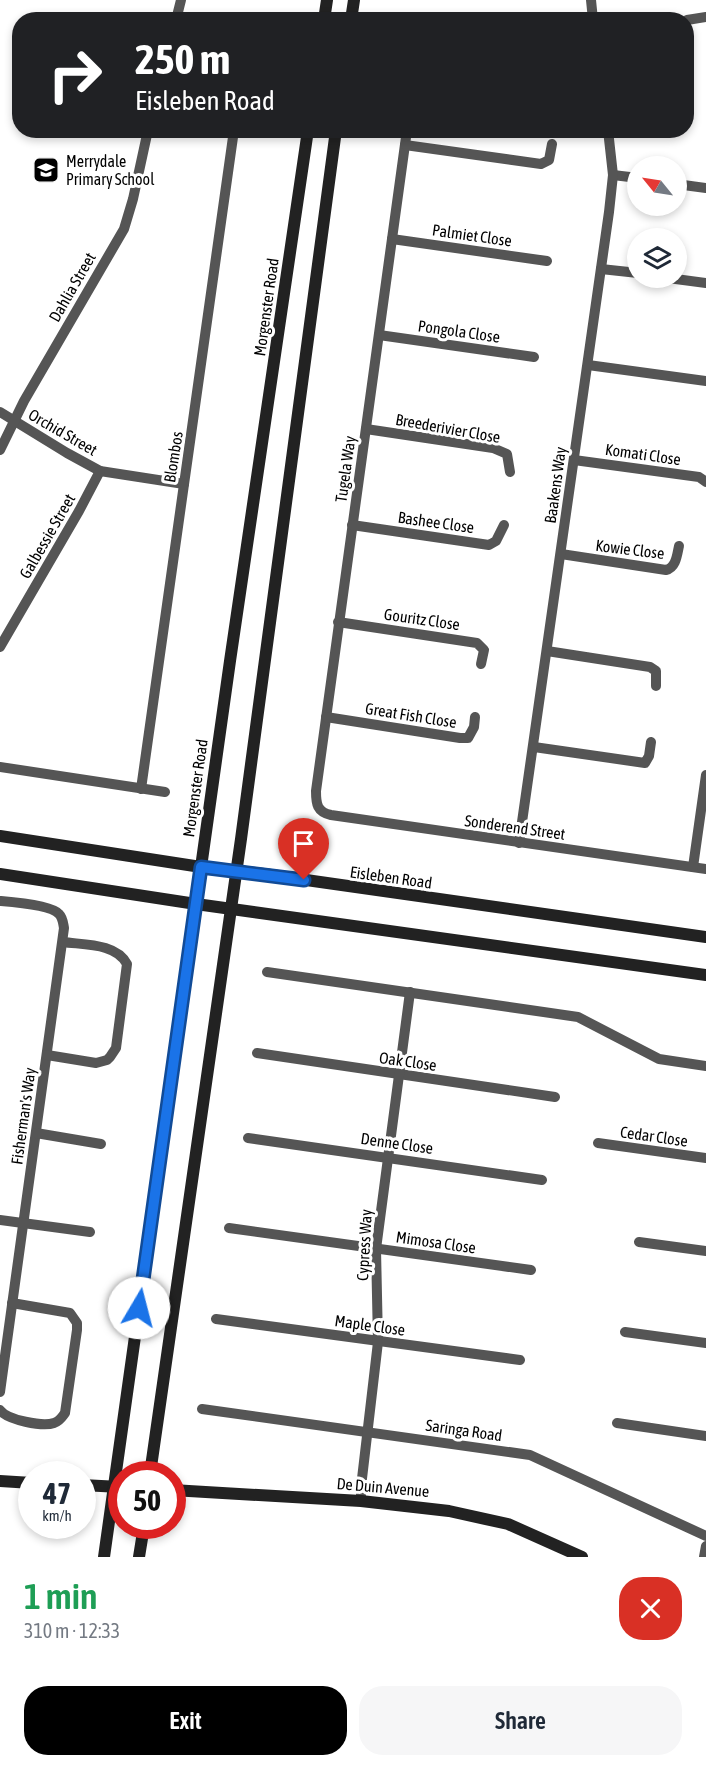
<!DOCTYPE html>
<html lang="en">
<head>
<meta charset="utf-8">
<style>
  body { margin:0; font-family:"Asap Condensed",sans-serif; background:#f6f6f7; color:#1f2937; height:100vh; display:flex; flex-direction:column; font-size:22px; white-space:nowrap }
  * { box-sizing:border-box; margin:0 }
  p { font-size:20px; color:#747a83 }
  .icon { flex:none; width:33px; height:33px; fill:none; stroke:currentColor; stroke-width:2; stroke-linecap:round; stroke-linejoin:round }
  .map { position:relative; height:1557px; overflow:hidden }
  .sheet { display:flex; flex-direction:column; background:#fff; flex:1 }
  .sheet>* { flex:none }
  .banner { position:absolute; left:12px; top:12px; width:682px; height:126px; border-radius:24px; box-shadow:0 3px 9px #0003; background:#202124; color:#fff; overflow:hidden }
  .needle { width:39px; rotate:300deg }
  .fabs { position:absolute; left:627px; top:156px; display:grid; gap:12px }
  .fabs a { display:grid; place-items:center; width:60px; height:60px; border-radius:50%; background:#fff; box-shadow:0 3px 9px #0003; font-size:30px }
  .speed { position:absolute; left:18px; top:1461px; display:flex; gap:12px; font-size:30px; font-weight:700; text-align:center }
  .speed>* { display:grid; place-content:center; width:78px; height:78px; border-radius:50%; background:#fff; box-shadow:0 3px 9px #0003; line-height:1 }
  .speed small { font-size:15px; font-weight:400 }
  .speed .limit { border:9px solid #d22; background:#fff; color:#111 }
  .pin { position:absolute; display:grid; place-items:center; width:51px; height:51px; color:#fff; margin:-62px -26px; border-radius:50% 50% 50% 0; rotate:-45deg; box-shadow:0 0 6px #0007 }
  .pin .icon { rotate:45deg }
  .me { position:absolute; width:66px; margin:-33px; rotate:8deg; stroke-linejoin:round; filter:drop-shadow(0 0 4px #0008) }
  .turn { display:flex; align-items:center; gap:21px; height:126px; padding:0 24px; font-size:27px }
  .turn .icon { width:78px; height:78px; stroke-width:2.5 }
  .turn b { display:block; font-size:42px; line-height:51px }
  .round { display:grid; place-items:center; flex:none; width:63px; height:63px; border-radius:24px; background:#f6f6f7 }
  .headline { display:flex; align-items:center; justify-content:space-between; height:102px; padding:0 24px }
  h1 { font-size:36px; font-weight:600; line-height:45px; color:#1e9e55 }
  .action { display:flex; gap:12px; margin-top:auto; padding:12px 24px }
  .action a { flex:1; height:69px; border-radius:24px; background:#000; color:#fff; font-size:24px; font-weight:600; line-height:69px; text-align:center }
  .action a+a { background:#f6f6f7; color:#1f2937 }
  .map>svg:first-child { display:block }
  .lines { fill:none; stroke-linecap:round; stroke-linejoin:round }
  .street { stroke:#555; stroke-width:10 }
  .secondary { stroke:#222; stroke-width:12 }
  .route-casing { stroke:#114b97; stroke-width:15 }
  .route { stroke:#1a73e8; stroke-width:10 }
  .labels { text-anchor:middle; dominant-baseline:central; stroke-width:6; stroke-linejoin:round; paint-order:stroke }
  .poi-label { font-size:16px; fill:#000; stroke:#fff; text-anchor:start }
  .street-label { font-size:16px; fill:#000; stroke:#fff }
</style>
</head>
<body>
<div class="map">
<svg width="706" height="1557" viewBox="0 0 706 1557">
  <rect width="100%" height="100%" fill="#fff"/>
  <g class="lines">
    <g class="street">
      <polyline points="591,0 593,20"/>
      <polyline points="176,20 181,0"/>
      <polyline points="687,20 706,17"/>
      <path d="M 407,130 L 316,791 C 316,804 317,812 331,815 L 706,869"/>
      <polyline points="405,145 541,164 549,160 552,144"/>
      <polyline points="613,175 638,178"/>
      <polyline points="676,184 706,188"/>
      <polyline points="392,239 547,261"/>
      <polyline points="601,269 638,273"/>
      <polyline points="668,278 706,283"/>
      <polyline points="379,335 534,357"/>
      <polyline points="588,365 706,381"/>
      <polyline points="0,412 67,453 100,471 184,484"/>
      <polyline points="366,429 493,448 507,454 510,472"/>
      <polyline points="0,450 24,401 124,229 133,199 148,130"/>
      <polyline points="574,460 699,477 706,482"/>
      <polyline points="352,525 489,545 496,541 504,525"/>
      <path d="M 561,554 L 666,570 C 676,568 677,555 679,546"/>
      <polyline points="338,622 477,643 484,650 481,664"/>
      <polyline points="0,647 79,511 100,471"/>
      <polyline points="547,651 650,667 656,671 656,686"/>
      <polyline points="326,717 460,738 468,738 474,727 475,717"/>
      <polyline points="534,747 645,763 649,756 651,742"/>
      <polyline points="0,767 165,792"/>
      <polyline points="141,789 234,130"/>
      <polyline points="519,843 609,212 613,175 608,130"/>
      <polyline points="693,867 706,775"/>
      <path d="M 0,901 C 12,902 51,905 59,914 C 63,918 63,923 64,928 L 0,1392"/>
      <polyline points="267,972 578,1017 659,1059 706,1066"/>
      <polyline points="257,1053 555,1097"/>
      <path d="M 47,1055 L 96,1063 L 107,1060 L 110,1057 L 116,1048 L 127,964 C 116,943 84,945 63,942"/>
      <polyline points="36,1133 101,1144"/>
      <polyline points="248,1138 542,1180"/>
      <polyline points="598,1143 706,1158"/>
      <polyline points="0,1220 90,1232"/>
      <polyline points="229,1228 531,1270"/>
      <polyline points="639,1242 706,1251"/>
      <polyline points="216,1319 520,1360"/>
      <polyline points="625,1332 706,1343"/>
      <polyline points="202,1409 530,1455 706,1536"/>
      <path d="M 0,1410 C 7,1420 43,1427 54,1423 C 60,1421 62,1417 65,1413 L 77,1330 L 77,1323 L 70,1313 L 12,1303"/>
      <polyline points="617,1423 706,1436"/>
      <polyline points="361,1501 361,1487 378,1342 376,1249 410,992"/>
      <polyline points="704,1557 706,1546"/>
    </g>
    <g class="secondary">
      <polyline points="324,20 327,0"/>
      <polyline points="351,20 354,0"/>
      <polyline points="0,836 201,867 264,874 706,937"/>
      <polyline points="0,874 196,904 706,975"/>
      <polyline points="150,1474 241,839 336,130"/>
      <polyline points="0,1481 32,1483"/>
      <polyline points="82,1485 120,1487"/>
      <polyline points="172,1490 361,1501 449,1511 508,1524 582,1557"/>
      <polyline points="104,1557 230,661 308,130"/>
      <polyline points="139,1557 144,1526"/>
    </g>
  </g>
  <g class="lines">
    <g class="route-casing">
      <polyline id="route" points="139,1308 201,867 304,880"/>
    </g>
    <use href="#route" class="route"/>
  </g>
  <defs>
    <g id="school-square" transform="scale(1.35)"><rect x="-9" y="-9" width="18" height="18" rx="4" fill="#000" stroke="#fff"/><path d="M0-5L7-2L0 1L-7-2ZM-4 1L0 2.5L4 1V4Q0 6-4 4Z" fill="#fff"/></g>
  </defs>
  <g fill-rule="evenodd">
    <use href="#school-square" x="46" y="170"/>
  </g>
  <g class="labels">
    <g class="poi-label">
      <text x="66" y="161">Merrydale<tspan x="66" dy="18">Primary School</tspan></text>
    </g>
    <g class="street-label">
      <text transform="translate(472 235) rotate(8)">Palmiet Close</text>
      <text transform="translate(72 287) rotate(-60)">Dahlia Street</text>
      <text transform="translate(266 307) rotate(-82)">Morgenster Road</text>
      <text transform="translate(459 331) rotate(8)">Pongola Close</text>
      <text transform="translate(448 428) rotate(10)">Breederivier Close</text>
      <text transform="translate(63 432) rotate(30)">Orchid Street</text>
      <text transform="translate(643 454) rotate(8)">Komati Close</text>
      <text transform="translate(173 457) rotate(-81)">Blombos</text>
      <text transform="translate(345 469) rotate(-82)">Tugela Way</text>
      <text transform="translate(555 485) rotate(-82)">Baakens Way</text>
      <text transform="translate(436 522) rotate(8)">Bashee Close</text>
      <text transform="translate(47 536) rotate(-60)">Galbessie Street</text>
      <text transform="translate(630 549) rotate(7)">Kowie Close</text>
      <text transform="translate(422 619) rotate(8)">Gouritz Close</text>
      <text transform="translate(411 715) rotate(9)">Great Fish Close</text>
      <text transform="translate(195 788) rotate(-82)">Morgenster Road</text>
      <text transform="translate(515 827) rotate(8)">Sonderend Street</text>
      <text transform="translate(391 877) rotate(8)">Eisleben Road</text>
      <text transform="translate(408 1061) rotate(8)">Oak Close</text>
      <text transform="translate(23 1116) rotate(-82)">Fisherman's Way</text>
      <text transform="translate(654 1136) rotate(8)">Cedar Close</text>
      <text transform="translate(397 1143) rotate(8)">Denne Close</text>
      <text transform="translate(436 1242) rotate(8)">Mimosa Close</text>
      <text transform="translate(364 1245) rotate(-87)">Cypress Way</text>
      <text transform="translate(370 1325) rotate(8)">Maple Close</text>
      <text transform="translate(464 1430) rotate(8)">Saringa Road</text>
      <text transform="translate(383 1487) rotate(5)">De Duin Avenue</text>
    </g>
  </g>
</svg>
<div class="fabs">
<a><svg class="needle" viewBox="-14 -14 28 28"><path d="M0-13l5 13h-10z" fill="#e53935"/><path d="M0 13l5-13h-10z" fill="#747a83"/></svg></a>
<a><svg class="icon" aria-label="layers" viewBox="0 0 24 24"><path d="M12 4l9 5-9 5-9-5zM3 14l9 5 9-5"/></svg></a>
</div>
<div class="speed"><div>47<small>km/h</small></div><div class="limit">50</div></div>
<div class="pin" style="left:304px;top:880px;background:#d93025"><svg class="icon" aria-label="arrive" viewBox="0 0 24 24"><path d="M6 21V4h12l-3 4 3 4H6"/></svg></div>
<svg class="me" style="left:139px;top:1308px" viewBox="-20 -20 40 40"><circle r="19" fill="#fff"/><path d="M0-13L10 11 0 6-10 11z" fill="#1a73e8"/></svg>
<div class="banner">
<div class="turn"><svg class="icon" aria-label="right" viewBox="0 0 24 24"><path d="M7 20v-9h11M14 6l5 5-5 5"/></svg><div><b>250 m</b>Eisleben Road</div></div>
</div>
</div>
<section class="sheet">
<div class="headline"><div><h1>1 min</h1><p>310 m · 12:33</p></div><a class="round" style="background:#d93025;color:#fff"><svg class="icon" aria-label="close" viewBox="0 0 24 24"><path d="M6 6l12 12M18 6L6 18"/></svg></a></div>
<div class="action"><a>Exit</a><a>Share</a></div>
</section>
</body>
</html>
